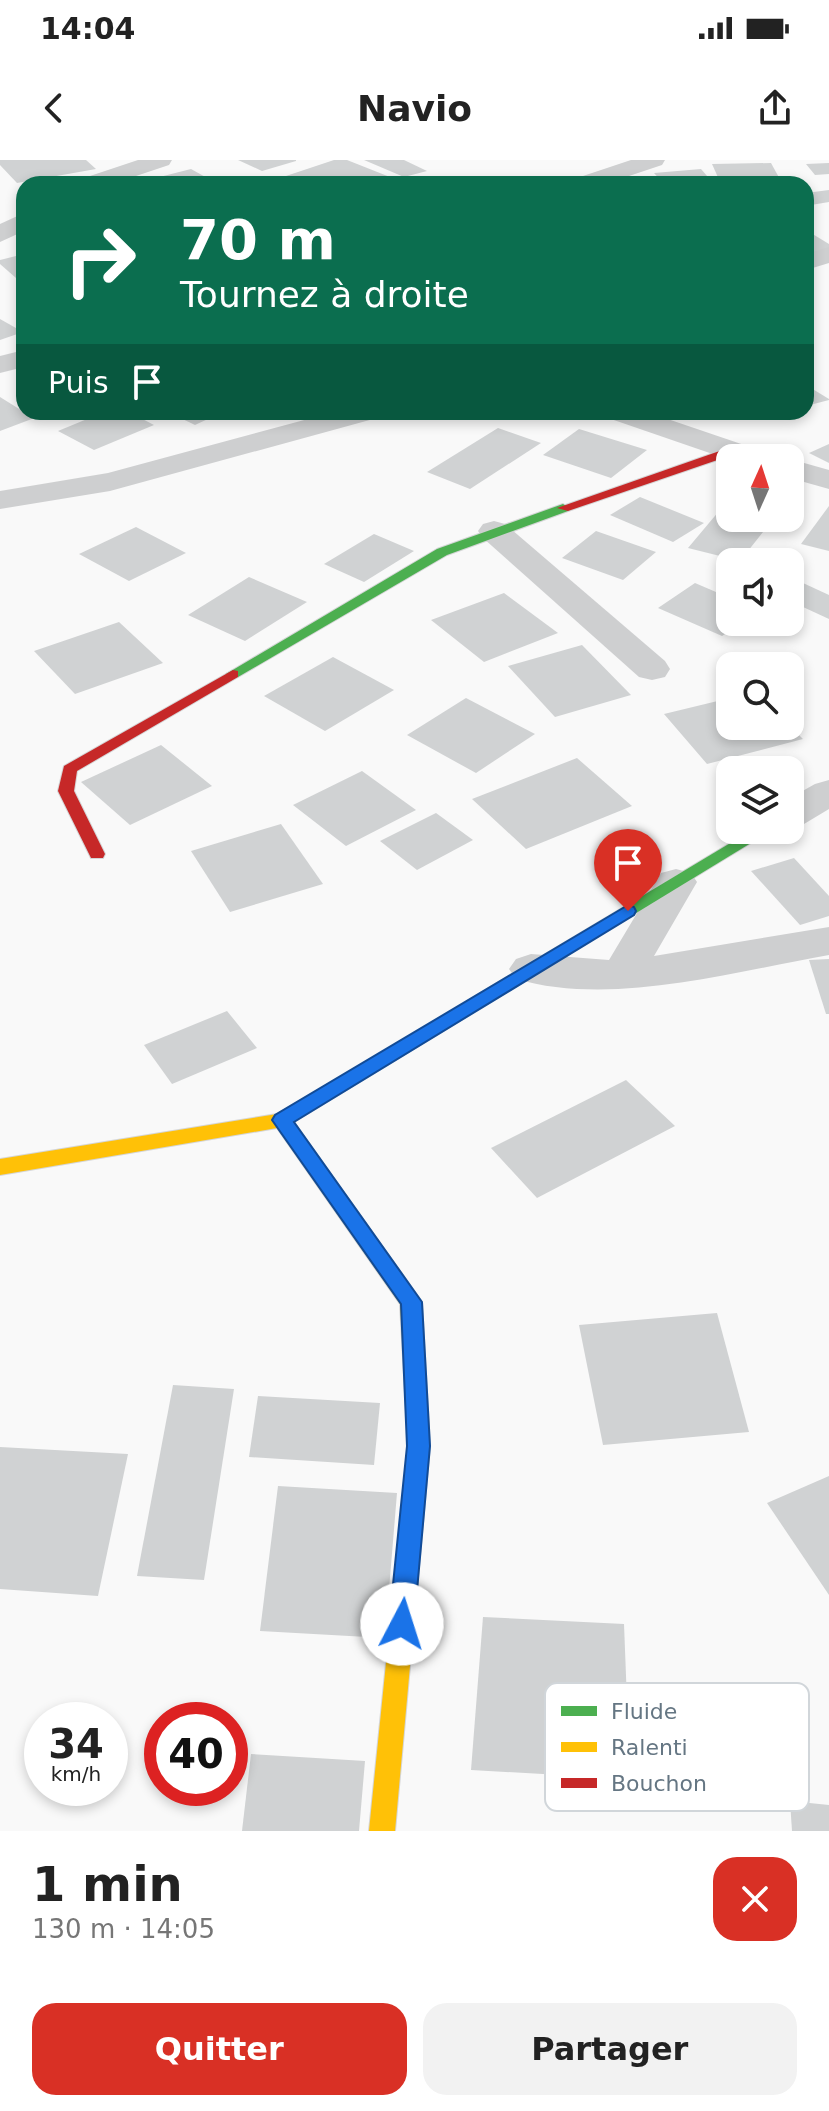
<!DOCTYPE html>
<html lang="fr">
<head>
<meta charset="utf-8">
<style>
  body { margin:0; font-family:"DejaVu Sans",sans-serif; background:#f2f2f2; color:#222; height:100vh; display:flex; flex-direction:column; font-size:30px; white-space:nowrap }
  * { box-sizing:border-box; margin:0 }
  p { font-size:26px; color:#767676 }
  .icon { flex:none; width:44px; height:44px; fill:none; stroke:currentColor; stroke-width:2; stroke-linecap:round; stroke-linejoin:round }
  .map { position:relative; height:1671px; overflow:hidden }
  .details { display:flex; flex-direction:column; background:#fff; flex:1 }
  .details>* { flex:none }
  .banner { position:absolute; left:16px; top:16px; width:798px; height:244px; border-radius:24px; box-shadow:0 4px 12px #0003; background:#0b6e4f; color:#fff; overflow:hidden }
  .needle { width:52px; rotate:3deg }
  .fabs { position:absolute; left:716px; top:284px; display:grid; gap:16px }
  .fabs a { display:grid; place-items:center; width:88px; height:88px; border-radius:16px; background:#fff; box-shadow:0 4px 12px #0003; font-size:40px }
  .speed { position:absolute; left:24px; top:1542px; display:flex; gap:16px; font-size:40px; font-weight:700; text-align:center }
  .speed>* { display:grid; place-content:center; width:104px; height:104px; border-radius:50%; background:#fff; box-shadow:0 4px 12px #0003; line-height:1 }
  .speed small { font-size:20px; font-weight:400 }
  .speed .limit { border:12px solid #d22; background:#fff; color:#111 }
  .pin { position:absolute; display:grid; place-items:center; width:68px; height:68px; color:#fff; margin:-82px -34px; border-radius:50% 50% 50% 0; rotate:-45deg; box-shadow:0 0 8px #0007 }
  .pin .icon { rotate:45deg }
  .me { position:absolute; width:88px; margin:-44px; rotate:5deg; stroke-linejoin:round; filter:drop-shadow(0 0 6px #0008) }
  .turn { display:flex; align-items:center; gap:28px; height:168px; padding:0 32px; font-size:36px }
  .turn .icon { width:104px; height:104px; stroke-width:2.5 }
  .turn b { display:block; font-size:56px; line-height:68px }
  .then { display:flex; align-items:center; height:76px; padding:0 32px; background:#0003; gap:16px; font-size:30px }
  .round { display:grid; place-items:center; flex:none; width:84px; height:84px; border-radius:24px; background:#f2f2f2 }
  .overview { display:flex; align-items:center; justify-content:space-between; height:136px; padding:0 32px }
  h1 { font-size:48px; font-weight:800; line-height:60px }
  .button { display:flex; gap:16px; margin-top:auto; padding:16px 32px }
  .button a { flex:1; height:92px; border-radius:24px; background:#d93025; color:#fff; font-size:32px; font-weight:800; line-height:92px; text-align:center }
  .button a+a { background:#f2f2f2; color:#222 }
  .status { display:flex; justify-content:space-between; align-items:center; height:56px; padding:0 40px; background:#fff; direction:ltr }
  .status svg { height:22px; fill:currentColor }
  header { display:flex; justify-content:space-between; align-items:center; height:104px; padding:0 32px; background:#fff; font-size:36px; font-weight:800 }
  .map>svg:first-child { display:block }
  .building { fill:#d0d2d3 }
  .lines { fill:none; stroke-linecap:round; stroke-linejoin:round }
  .fast-casing { stroke:#d5d6d7; stroke-width:2 }
  .slow-casing { stroke:#d5d6d7; stroke-width:2 }
  .jam-casing { stroke:#d5d6d7; stroke-width:2 }
  .street { fill:#cecfd0; fill-rule:evenodd }
  .fast { fill:#4caf50; fill-rule:evenodd }
  .slow { fill:#ffc107; fill-rule:evenodd }
  .jam { fill:#c62828; fill-rule:evenodd }
  .route { fill:#1a73e8; stroke:#114b97; stroke-width:2 }
  .key { fill:#fff; stroke:#d1d6da; stroke-width:2 }
  .key-label { font-size:22px; fill:#657683 }
</style>
</head>
<body>
<div class="status"><b>14:04</b><svg viewBox="0 0 49 12"><path d="M0 12V9h3v3zM5 12V6h3v6zM10 12V3h3v9zM15 12V0h3v12zM26 1h20v11H26zM47 4h2v5h-2z"/></svg></div>
<header><svg class="icon" aria-label="back" viewBox="0 0 24 24"><path d="M15 5l-7 7 7 7"/></svg>Navio<svg class="icon" aria-label="share" viewBox="0 0 24 24"><path d="M12 15V3M7 8l5-5 5 5M5 13v7h14v-7"/></svg></header>
<div class="map">
<svg width="829" height="1671" viewBox="0 0 829 1671">
  <rect width="100%" height="100%" fill="#f9f9f9"/>
  <g class="building">
    <polygon points="0,0 86,0 96,9 17,23 0,5"/>
    <polygon points="238,0 296,0 296,1 262,11"/>
    <polygon points="334,0 347,0 400,21 391,24 262,24"/>
    <polygon points="364,0 404,0 427,11 404,17"/>
    <polygon points="771,3 782,23 721,24 712,4"/>
    <polygon points="829,3 829,14 815,15 806,4"/>
    <polygon points="191,9 218,24 136,24 136,23"/>
    <polygon points="701,9 714,24 664,24 654,13"/>
    <polygon points="829,30 829,42 811,45 806,42 806,33"/>
    <polygon points="806,70 829,84 829,93 814,96 806,91"/>
    <polygon points="24,94 24,117 16,118 0,104 0,100"/>
    <polygon points="0,159 23,172 0,180"/>
    <polygon points="806,225 829,239 829,240 806,246"/>
    <polygon points="0,237 24,252 37,257 0,271"/>
    <polygon points="104,252 129,252 154,265 94,290 58,271"/>
    <polygon points="168,252 223,252 195,265"/>
    <polygon points="498,268 541,283 470,329 427,312"/>
    <polygon points="579,269 647,290 611,318 543,295"/>
    <polygon points="829,284 829,303 809,293"/>
    <polygon points="640,337 704,363 673,382 610,355"/>
    <polygon points="730,338 730,358 774,358 740,401 688,388"/>
    <polygon points="829,346 829,391 801,384"/>
    <polygon points="136,367 186,393 129,421 79,394"/>
    <polygon points="596,371 656,392 623,420 562,398"/>
    <polygon points="374,374 414,391 364,422 324,404"/>
    <polygon points="249,417 307,442 245,481 188,455"/>
    <polygon points="790,417 829,435 829,459 790,441"/>
    <polygon points="695,423 730,438 730,462 743,462 722,476 658,448"/>
    <polygon points="504,433 558,473 484,502 431,460"/>
    <polygon points="119,462 163,503 75,534 34,491"/>
    <polygon points="582,485 631,535 555,557 508,506"/>
    <polygon points="333,497 394,530 325,571 264,536"/>
    <polygon points="466,538 535,574 476,613 407,575"/>
    <polygon points="730,538 730,566 790,566 803,579 707,604 664,554"/>
    <polygon points="161,585 212,626 130,665 81,622"/>
    <polygon points="577,598 632,646 526,689 472,639"/>
    <polygon points="362,611 416,650 346,686 293,645"/>
    <polygon points="436,653 473,680 417,710 380,681"/>
    <polygon points="281,664 323,724 230,752 191,691"/>
    <polygon points="794,698 829,736 829,756 800,765 751,711"/>
    <polygon points="829,799 829,854 826,854 809,800"/>
    <polygon points="227,851 257,888 172,924 144,885"/>
    <polygon points="626,920 675,966 537,1038 491,988"/>
    <polygon points="717,1153 749,1272 603,1285 579,1165"/>
    <polygon points="173,1225 234,1229 204,1420 137,1416"/>
    <polygon points="258,1236 380,1243 374,1305 249,1297"/>
    <polygon points="0,1287 128,1294 98,1436 0,1429"/>
    <polygon points="829,1316 829,1435 767,1343"/>
    <polygon points="278,1326 397,1333 385,1478 260,1471"/>
    <polygon points="483,1457 624,1464 630,1619 471,1610"/>
    <polygon points="251,1594 365,1601 359,1671 242,1671"/>
    <polygon points="790,1641 829,1645 829,1671 792,1671"/>
  </g>
  <g class="lines">
    <g class="fast-casing">
      <g id="fast">
        <polygon points="563,344 569,348 568,351 447,395 238,517 228,517 226,514 437,389"/>
        <polygon points="752,670 772,670 479,849 467,849 464,845 467,841"/>
      </g>
    </g>
    <g class="slow-casing">
      <polygon id="slow" points="473,839 479,841 482,845 479,849 294,962 422,1142 430,1286 395,1671 369,1671 408,1286 400,1144 277,968 0,1015 0,999 277,954"/>
    </g>
    <g class="jam-casing">
      <g id="jam">
        <polygon points="731,287 735,288 735,294 568,351 557,348"/>
        <polygon points="233,510 238,511 238,517 77,611 74,631 105,694 103,698 91,698 58,631 64,606"/>
      </g>
    </g>
    <g class="street">
      <polygon points="138,0 172,0 169,5 112,24 77,24 81,19"/>
      <polygon points="631,0 665,0 662,5 605,24 570,24 574,19"/>
      <polygon points="24,53 24,71 0,82 0,64"/>
      <polygon points="829,87 829,103 806,110 806,94"/>
      <polygon points="24,190 24,207 0,213 0,196"/>
      <polygon points="334,252 382,252 377,258 110,331 0,349 0,331 108,313"/>
      <polygon points="603,252 647,252 765,292 769,298 730,300 608,258"/>
      <polygon points="790,299 829,310 829,329 790,318"/>
      <polygon points="494,361 505,364 665,501 670,509 665,517 652,520 639,517 483,378 478,371 483,364"/>
      <polygon points="829,620 829,649 804,664 790,667 790,638 815,624"/>
      <path d="M 676,709 L 691,713 L 697,722 L 654,796 L 829,767 L 829,795 C 732,812 612,847 516,819 L 509,809 L 516,799 L 531,794 L 609,800 L 661,713 Z"/>
    </g>
    <use href="#fast" class="fast"/>
    <use href="#slow" class="slow"/>
    <use href="#jam" class="jam"/>
  </g>
  <polygon class="route" points="628,745 634,747 636,751 634,755 294,962 422,1142 430,1286 414,1464 411,1472 402,1475 393,1472 389,1464 407,1286 401,1144 272,960 275,955"/>
  <rect x="545" y="1523" width="264" height="128" rx="12" class="key"/>
  <rect x="561" y="1546" width="36" height="10" fill="#4caf50"/>
  <rect x="561" y="1582" width="36" height="10" fill="#ffc107"/>
  <rect x="561" y="1618" width="36" height="10" fill="#c62828"/>
  <g class="key-label">
    <text x="611" y="1559">Fluide</text>
    <text x="611" y="1595">Ralenti</text>
    <text x="611" y="1631">Bouchon</text>
  </g>
</svg>
<div class="fabs">
<a><svg class="needle" viewBox="-14 -14 28 28"><path d="M0-13l5 13h-10z" fill="#e53935"/><path d="M0 13l5-13h-10z" fill="#767676"/></svg></a>
<a><svg class="icon" aria-label="sound" viewBox="0 0 24 24"><path d="M4 9h4l5-4v14l-5-4H4zM17 9q2 3 0 6"/></svg></a>
<a><svg class="icon" aria-label="search" viewBox="0 0 24 24"><circle cx="10" cy="10" r="6"/><path d="M15 15l6 6"/></svg></a>
<a><svg class="icon" aria-label="layers" viewBox="0 0 24 24"><path d="M12 4l9 5-9 5-9-5zM3 14l9 5 9-5"/></svg></a>
</div>
<div class="speed"><div>34<small>km/h</small></div><div class="limit">40</div></div>
<div class="pin" style="left:628px;top:751px;background:#d93025"><svg class="icon" aria-label="arrive" viewBox="0 0 24 24"><path d="M6 21V4h12l-3 4 3 4H6"/></svg></div>
<svg class="me" style="left:402px;top:1464px" viewBox="-20 -20 40 40"><circle r="19" fill="#fff"/><path d="M0-13L10 11 0 6-10 11z" fill="#1a73e8"/></svg>
<div class="banner">
<div class="turn"><svg class="icon" aria-label="right" viewBox="0 0 24 24"><path d="M7 20v-9h11M14 6l5 5-5 5"/></svg><div><b>70 m</b>Tournez à droite</div></div>
<div class="then">Puis<svg class="icon" aria-label="arrive" viewBox="0 0 24 24"><path d="M6 21V4h12l-3 4 3 4H6"/></svg></div>
</div>
</div>
<section class="details">
<div class="overview"><div><h1>1 min</h1><p>130 m · 14:05</p></div><a class="round" style="background:#d93025;color:#fff"><svg class="icon" aria-label="close" viewBox="0 0 24 24"><path d="M6 6l12 12M18 6L6 18"/></svg></a></div>
<div class="button"><a>Quitter</a><a>Partager</a></div>
</section>
</body>
</html>
